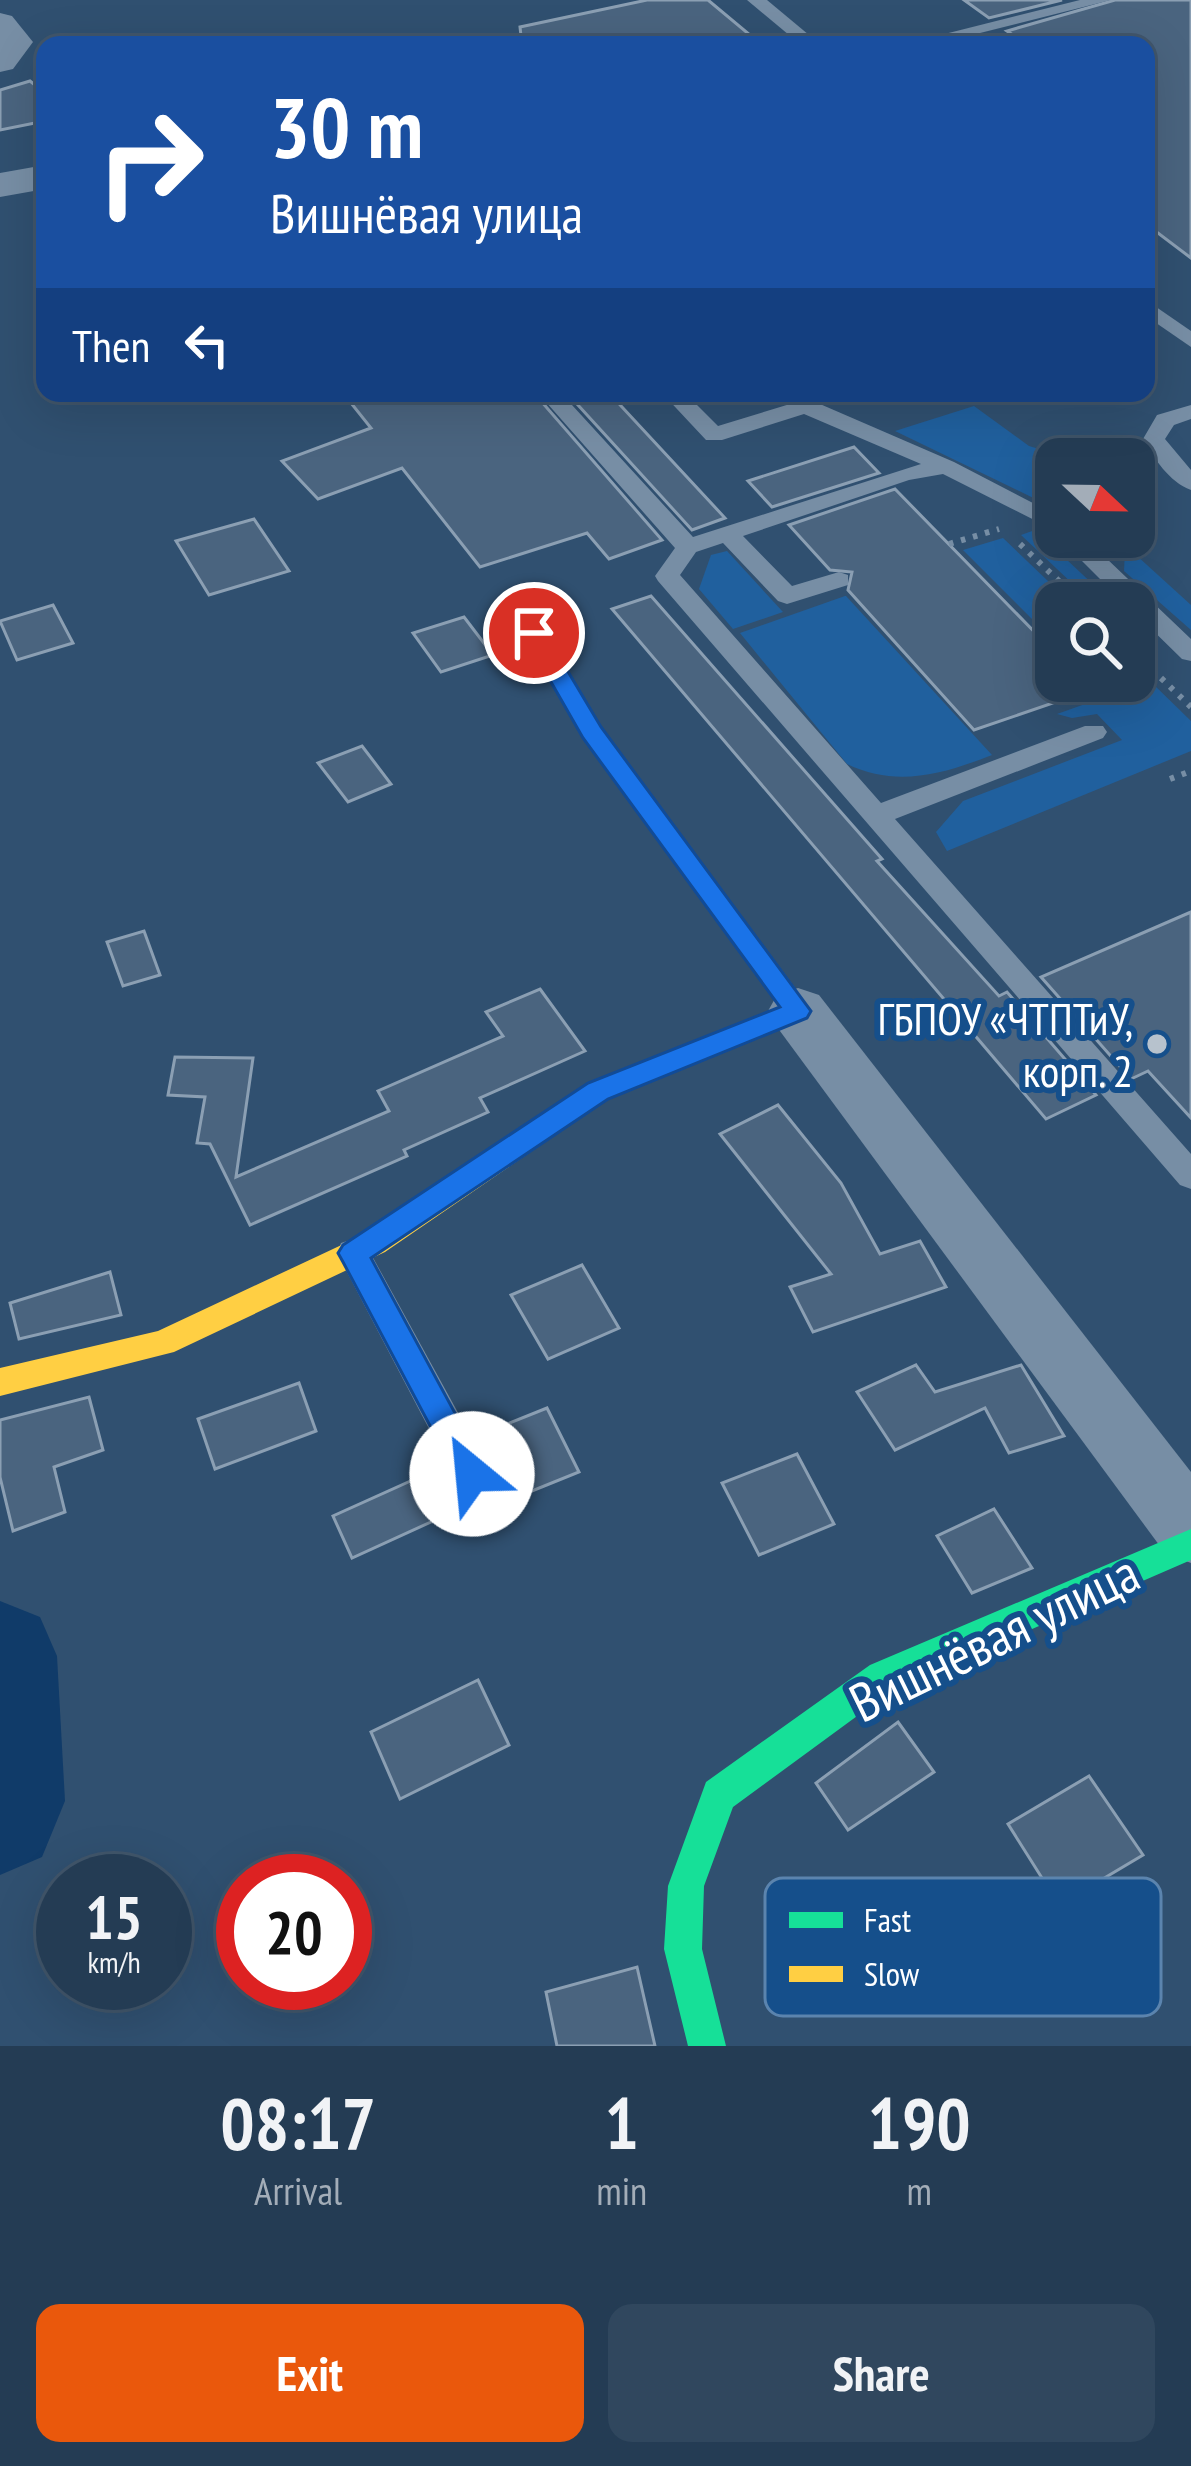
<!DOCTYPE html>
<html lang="en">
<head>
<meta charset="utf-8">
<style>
  body { margin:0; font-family:"PT Sans Narrow",sans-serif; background:#30475e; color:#f1f3f6; height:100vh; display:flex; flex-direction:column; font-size:45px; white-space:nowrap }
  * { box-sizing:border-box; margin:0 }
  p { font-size:39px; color:#a3adb8 }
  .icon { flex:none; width:66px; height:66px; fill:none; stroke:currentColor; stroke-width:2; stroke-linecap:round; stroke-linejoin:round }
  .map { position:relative; height:2046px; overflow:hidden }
  .side { display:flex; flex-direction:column; background:#243c54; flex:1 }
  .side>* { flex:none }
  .banner { position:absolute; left:36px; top:36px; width:1119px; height:366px; border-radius:24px; box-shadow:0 12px 48px #0002,0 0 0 3px #41566b; background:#1a4fa0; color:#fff; overflow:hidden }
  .needle { width:78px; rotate:112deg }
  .tools { position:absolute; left:1035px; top:438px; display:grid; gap:24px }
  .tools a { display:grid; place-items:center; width:120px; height:120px; border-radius:24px; background:#243c54; box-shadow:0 12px 48px #0002,0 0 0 3px #41566b; font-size:60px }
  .speed { position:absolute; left:36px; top:1854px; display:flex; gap:24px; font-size:60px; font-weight:700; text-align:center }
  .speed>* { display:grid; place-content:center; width:156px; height:156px; border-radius:50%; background:#243c54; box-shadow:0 12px 48px #0002,0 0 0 3px #41566b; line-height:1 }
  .speed small { font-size:30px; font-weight:400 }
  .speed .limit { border:18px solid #d22; background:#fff; color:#111 }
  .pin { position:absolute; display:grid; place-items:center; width:102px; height:102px; color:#fff; margin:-51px; border:6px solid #fff; border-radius:50%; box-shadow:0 3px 12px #0007 }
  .me { position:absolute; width:132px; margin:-66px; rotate:332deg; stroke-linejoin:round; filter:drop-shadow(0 0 9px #0008) }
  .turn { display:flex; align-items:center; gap:42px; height:252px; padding:0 36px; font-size:54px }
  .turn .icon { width:156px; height:156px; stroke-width:2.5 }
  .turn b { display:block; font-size:84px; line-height:102px }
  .then { display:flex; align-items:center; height:114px; padding:0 36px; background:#0003; gap:24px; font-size:45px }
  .eta { display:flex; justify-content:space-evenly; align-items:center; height:204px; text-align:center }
  .eta b { font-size:72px; font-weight:600; line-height:84px }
  .primary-button { display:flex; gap:24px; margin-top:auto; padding:24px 36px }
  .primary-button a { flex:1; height:138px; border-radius:24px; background:#ea580c; color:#fff; font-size:48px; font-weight:600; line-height:138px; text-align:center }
  .primary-button a+a { background:#30475e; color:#f1f3f6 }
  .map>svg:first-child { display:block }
  .green { fill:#20609e }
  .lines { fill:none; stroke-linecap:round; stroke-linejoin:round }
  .river { fill:#103b69; fill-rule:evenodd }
  .building { fill:#4a647f; stroke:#8b9fb3; stroke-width:3 }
  .path { stroke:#778ea5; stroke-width:6; stroke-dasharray:4.5 8; stroke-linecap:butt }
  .lane { fill:#778ea5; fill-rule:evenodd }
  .street { fill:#778ea5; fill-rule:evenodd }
  .fast { fill:#16e098; fill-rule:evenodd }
  .slow { fill:#ffcf43; fill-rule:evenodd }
  .route { fill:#1a73e8; stroke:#114b97; stroke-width:3 }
  .poi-dot { fill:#b7c2cd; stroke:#154f8b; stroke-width:4.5 }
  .labels { text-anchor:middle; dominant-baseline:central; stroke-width:12; stroke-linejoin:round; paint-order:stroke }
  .poi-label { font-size:45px; fill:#fff; stroke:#154f8b; text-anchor:end }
  .near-street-label { font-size:54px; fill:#fff; stroke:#154f8b }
  .key { fill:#154f8b; stroke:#5b84ae; stroke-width:3 }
  .key-label { font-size:33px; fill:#fff }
</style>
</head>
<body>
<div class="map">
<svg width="1191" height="2046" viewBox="0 0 1191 2046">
  <rect width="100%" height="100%" fill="#305070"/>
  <g class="green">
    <polygon points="974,406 1029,446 1072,459 1056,459 1056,509 895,431"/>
    <polygon points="1035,530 1113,603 1093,603 1021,535"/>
    <polygon points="1003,538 1071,603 1056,603 1056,643 963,550"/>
    <polygon points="727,551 783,612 733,629 699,589 711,555"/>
    <polygon points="1125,551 1136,555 1191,605 1191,630 1124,571"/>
    <path d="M 845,596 L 846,596 L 992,755 C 943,774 897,788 847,764 L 740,633 Z"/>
    <polygon points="1150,681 1191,721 1191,751 947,851 936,832 963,801 1122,740 1097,714 1072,718 1057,714"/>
  </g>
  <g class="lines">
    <polygon class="river" points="0,1601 40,1617 57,1656 65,1801 42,1857 0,1875"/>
  </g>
  <g class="building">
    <polygon points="647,0 708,0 762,45 522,45 520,27"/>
    <polygon points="964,0 1062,0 989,18"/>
    <polygon points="1115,0 1191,0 1191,258 1146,224 1146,45 1028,45 1007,31"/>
    <polygon points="30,81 45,93 45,121 0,130 0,90"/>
    <polygon points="343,393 534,393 662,540 609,559 587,533 480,567 402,468 318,499 282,461 371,428"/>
    <polygon points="567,393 609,393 725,518 692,530"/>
    <polygon points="854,447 879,473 772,507 748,481"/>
    <polygon points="895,489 1056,654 1056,702 974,730 848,590 852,572 830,570 789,525"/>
    <polygon points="254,519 289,571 209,595 176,541"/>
    <polygon points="651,596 882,859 877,861 999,996 1007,992 1096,1095 1046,1119 612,609"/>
    <polygon points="53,605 73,643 17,660 0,621"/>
    <polygon points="464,617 493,655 441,672 413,633"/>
    <polygon points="362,746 391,784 348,802 318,763"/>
    <polygon points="1191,912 1191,1118 1148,1071 1131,1079 1041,977"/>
    <polygon points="144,931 160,975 123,986 107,942"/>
    <polygon points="540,989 585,1051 480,1098 488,1112 404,1150 407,1156 250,1225 210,1144 197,1143 205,1097 168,1095 175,1057 253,1058 236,1177 389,1111 378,1091 503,1036 486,1012"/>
    <polygon points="778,1105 841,1183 880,1254 920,1241 946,1287 813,1332 790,1287 831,1274 720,1134"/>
    <polygon points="582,1265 619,1328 548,1359 511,1295"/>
    <polygon points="110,1272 121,1315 19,1339 10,1303"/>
    <polygon points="916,1365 935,1392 1021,1365 1064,1436 1009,1453 985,1408 895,1450 857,1392"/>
    <polygon points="299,1383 316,1431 215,1469 198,1419"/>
    <polygon points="89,1397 103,1450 54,1467 65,1512 13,1531 0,1477 0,1420"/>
    <polygon points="547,1408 579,1472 522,1495 492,1430"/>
    <polygon points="797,1454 834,1524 759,1555 722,1483"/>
    <polygon points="424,1475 444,1516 352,1558 333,1516"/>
    <polygon points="994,1509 1032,1568 972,1593 937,1536"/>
    <polygon points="478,1680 509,1745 400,1799 371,1732"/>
    <polygon points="898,1722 934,1772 848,1830 816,1783"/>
    <polygon points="1089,1776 1143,1855 1059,1905 1008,1824"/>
    <polygon points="637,1967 655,2046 557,2046 546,1992"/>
  </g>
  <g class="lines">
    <g class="path">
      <polyline points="949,544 999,529"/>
      <polyline points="1020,544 1082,603"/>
      <polyline points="1134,676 1152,669"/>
      <polyline points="1161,678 1191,707"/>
      <polyline points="1107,686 1120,681"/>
      <polyline points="1170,779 1191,771"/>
    </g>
    <g class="lane">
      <polygon points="747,0 767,0 821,45 801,45"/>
      <polygon points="1080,0 1111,0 932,45 901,45"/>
      <polygon points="1146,300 1191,331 1191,347 1146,316"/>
      <polygon points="538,393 561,393 693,537 921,464 804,414 722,440 706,440 662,393 685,393 718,426 790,404 781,393 804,393 813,401 954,462 1056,515 1056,531 943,474 909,480 743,536 792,586 839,572 848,575 848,585 787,604 778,601 723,543 696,552 680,575 881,803 1085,726 1103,726 1107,732 1103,738 895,819 1191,1154 1191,1189 1180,1185 658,581 655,576 675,548"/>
      <path d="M 1191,405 L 1191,419 L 1174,425 L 1165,439 L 1191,470 L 1191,490 C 1169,482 1154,458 1143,439 L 1157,415 Z"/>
      <polygon points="1058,537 1084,537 1191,639 1191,661 1182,659 1134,612 1134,603 1124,603"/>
      <polygon points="353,1239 365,1243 485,1462 490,1474 485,1486 472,1490 459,1486 337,1253 341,1243"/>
    </g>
    <g class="street">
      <polygon points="0,13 12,16 33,42 13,69 0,72"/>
      <polygon points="45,165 45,189 0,197 0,173"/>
      <polygon points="798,988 819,995 1191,1472 1191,1563 1165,1553 777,1027 768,1011 777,995"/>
    </g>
    <g class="fast">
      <polygon points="534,626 542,628 601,727 746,922 750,929 746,936 728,936 584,738 523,633"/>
      <polygon points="1191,1529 1191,1560 894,1689 733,1807 704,1886 702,1949 726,2046 688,2046 664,1949 668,1886 706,1782 870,1665"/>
    </g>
    <polygon class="slow" points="737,919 746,922 807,1004 811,1011 807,1018 608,1099 385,1252 174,1352 0,1396 0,1368 158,1331 365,1234 588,1083 780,1007 724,929"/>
  </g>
  <polygon class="route" points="534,626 542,628 601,727 811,1011 807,1018 608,1099 371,1258 488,1474 484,1484 472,1489 461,1484 343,1262 338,1253 343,1245 588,1083 780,1007 583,738 523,633"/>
  <circle class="poi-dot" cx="1157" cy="1044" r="12"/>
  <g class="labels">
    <g class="poi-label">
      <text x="1133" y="1018">ГБПОУ «ЧТПТиУ,<tspan x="1133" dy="52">корп. 2</tspan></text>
    </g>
    <g class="near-street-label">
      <text transform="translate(994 1637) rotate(-26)">Вишнёвая улица</text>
    </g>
  </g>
  <rect x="765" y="1878" width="396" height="138" rx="18" class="key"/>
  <rect x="789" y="1912" width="54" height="16" fill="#16e098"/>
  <rect x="789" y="1966" width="54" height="16" fill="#ffcf43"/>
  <g class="key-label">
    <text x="864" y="1932">Fast</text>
    <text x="864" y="1986">Slow</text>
  </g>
</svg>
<div class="tools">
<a><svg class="needle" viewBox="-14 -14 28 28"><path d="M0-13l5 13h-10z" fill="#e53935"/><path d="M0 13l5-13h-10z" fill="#a3adb8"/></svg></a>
<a><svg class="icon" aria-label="search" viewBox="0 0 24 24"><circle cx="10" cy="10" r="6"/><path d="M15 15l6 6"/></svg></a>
</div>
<div class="speed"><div>15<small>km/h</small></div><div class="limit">20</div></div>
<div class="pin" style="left:534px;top:633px;background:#d93025"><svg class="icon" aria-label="arrive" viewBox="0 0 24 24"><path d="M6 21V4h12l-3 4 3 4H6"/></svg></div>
<svg class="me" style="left:472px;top:1474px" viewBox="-20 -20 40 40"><circle r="19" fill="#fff"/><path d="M0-13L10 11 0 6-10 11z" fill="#1a73e8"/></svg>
<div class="banner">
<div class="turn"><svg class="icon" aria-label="right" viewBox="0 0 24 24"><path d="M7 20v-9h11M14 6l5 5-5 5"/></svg><div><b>30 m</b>Вишнёвая улица</div></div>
<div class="then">Then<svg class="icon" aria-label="left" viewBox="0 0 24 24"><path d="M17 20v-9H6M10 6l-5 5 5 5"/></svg></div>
</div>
</div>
<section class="side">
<div class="eta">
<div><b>08:17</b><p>Arrival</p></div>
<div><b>1</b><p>min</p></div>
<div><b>190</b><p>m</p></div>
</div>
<div class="primary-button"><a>Exit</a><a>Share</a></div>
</section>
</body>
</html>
